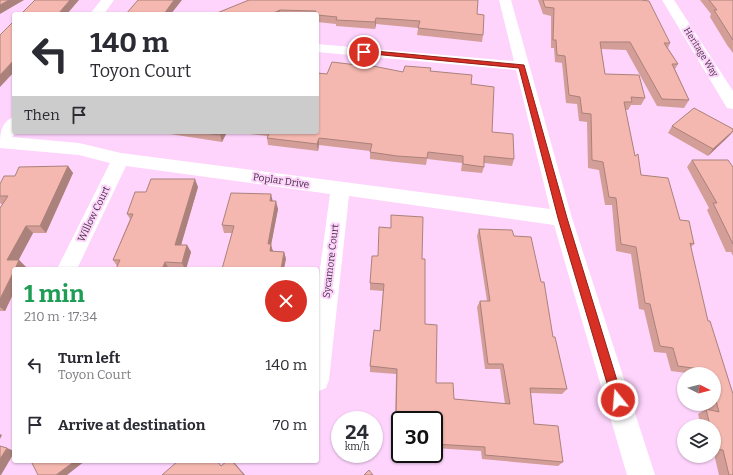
<!DOCTYPE html>
<html lang="en">
<head>
<meta charset="utf-8">
<style>
  body { margin:0; font-family:Bitter,serif; background:#f2f2f3; color:#2b2b33; height:100vh; display:flex; flex-direction:column; font-size:15px; white-space:nowrap }
  * { box-sizing:border-box; margin:0 }
  p { font-size:13px; color:#7c7c81 }
  .icon { flex:none; width:22px; height:22px; fill:none; stroke:currentColor; stroke-width:2; stroke-linecap:round; stroke-linejoin:round }
  .map { position:relative; flex:1; overflow:hidden }
  .sheet { position:absolute; left:12px; top:267px; width:307px; height:196px; display:flex; flex-direction:column; background:#fff; border-radius:4px; box-shadow:0 1px 3px #0004 }
  .sheet>* { flex:none }
  .guide { position:absolute; left:12px; top:12px; width:307px; height:122px; border-radius:4px; box-shadow:0 1px 3px #0004; background:#fff; color:#2b2b33; overflow:hidden }
  .needle { width:26px; rotate:96deg }
  .buttons { position:absolute; left:677px; top:367px; display:grid; gap:8px }
  .buttons a { display:grid; place-items:center; width:44px; height:44px; border-radius:50%; background:#fff; box-shadow:0 1px 3px #0004; font-size:20px }
  .speed { position:absolute; left:331px; top:411px; display:flex; gap:8px; font-size:20px; font-weight:700; text-align:center }
  .speed>* { display:grid; place-content:center; width:52px; height:52px; border-radius:50%; background:#fff; box-shadow:0 1px 3px #0004; line-height:1 }
  .speed small { font-size:10px; font-weight:400 }
  .speed .limit { border:2px solid #111; border-radius:6px; background:#fff; color:#111 }
  .pin { position:absolute; display:grid; place-items:center; width:34px; height:34px; color:#fff; margin:-17px; border:2px solid #fff; border-radius:50%; box-shadow:0 1px 4px #0007 }
  .me { position:absolute; width:44px; margin:-22px; rotate:343deg; stroke-linejoin:round; filter:drop-shadow(0 0 3px #0008) }
  .turn { display:flex; align-items:center; gap:14px; height:84px; padding:0 12px; font-size:18px }
  .turn .icon { width:52px; height:52px; stroke-width:2.5 }
  .turn b { display:block; font-size:28px; line-height:34px }
  .then { display:flex; align-items:center; height:38px; padding:0 12px; background:#0003; gap:8px; font-size:15px }
  .round { display:grid; place-items:center; flex:none; width:42px; height:42px; border-radius:21px; background:#f2f2f3 }
  .summary { display:flex; align-items:center; justify-content:space-between; height:68px; padding:0 12px }
  h1 { font-size:24px; font-weight:700; line-height:30px; color:#1e9e55 }
  ul { padding:0; list-style:none }
  li { display:flex; align-items:center; gap:12px; height:60px; padding:0 12px }
  li div { flex:1 }
  li b { display:block; font-size:15px }
  li em { font-style:normal }
  .map>svg:first-child { display:block }
  .lines { fill:none; stroke-linecap:round; stroke-linejoin:round }
  .minor { fill:#fff; fill-rule:evenodd }
  .wall { fill:#d29e97 }
  .shaded-wall { fill:#ab817b }
  .building { fill:#f4b8b0; stroke:#ab817b }
  .route { fill:#d93025; stroke:#8d1f18 }
  .labels { text-anchor:middle; dominant-baseline:central; stroke-width:4; stroke-linejoin:round; paint-order:stroke }
  .far-street-label { font-size:9px; fill:#432f42; stroke:#fed4fc }
  .street-label { font-size:10px; fill:#432f42; stroke:#fed4fc }
</style>
</head>
<body>
<div class="map">
<svg width="733" height="475" viewBox="0 0 733 475">
  <rect width="100%" height="100%" fill="#fed4fc"/>
  <g class="lines">
    <g class="minor">
      <polygon points="101,0 114,0 104,14 90,14"/>
      <path d="M 499,0 L 511,0 L 572,218 L 655,475 L 627,475 L 554,225 L 349,196 L 329,380 L 326,388 L 317,392 L 317,291 L 330,194 L 126,166 L 77,269 L 57,269 L 110,163 L 79,155 L 0,148 C 0,135 0,122 14,117 L 14,132 L 16,132 L 12,137 L 79,143 L 121,153 L 550,209 L 516,70 L 317,52 L 317,44 L 514,61 Z"/>
      <polygon points="662,0 674,0 733,91 733,109 727,108"/>
    </g>
  </g>
  <g class="wall">
    <polygon points="249,0 477,14 483,35 482,42 417,35 418,28 376,24 375,29 336,26 336,24 317,22 317,14 217,14"/>
    <polygon points="538,0 641,0 670,43 668,48 678,64 675,69 689,100 684,108 657,106 626,50 601,49 605,74 645,98 641,105 631,105 628,110 625,110 635,156 641,175 680,220 694,244 691,247 733,475 719,475 714,454 714,426 701,426 698,414 706,409 709,410 707,404 714,404 714,374 694,374 671,371 666,353 654,352 644,310 639,309 631,254 616,251 612,205 605,205 599,170 588,168 587,122 579,121 577,104 566,103 562,63 555,62 554,48 551,48 551,16 543,14"/>
    <polygon points="700,0 733,0 733,53 727,45 710,17 711,14"/>
    <polygon points="430,71 471,84 492,132 514,159 512,166 484,163 484,167 482,173 461,171 462,163 427,159 426,165 396,162 370,159 370,151 319,145 318,151 268,145 267,138 268,136 233,132 317,132 327,74 403,72"/>
    <polygon points="672,126 733,129 733,132 729,136 708,156 668,133"/>
    <polygon points="169,132 227,132 222,142 170,134"/>
    <polygon points="692,160 733,167 733,256 731,252 726,252 707,210 709,208 687,167"/>
    <polygon points="68,166 73,173 46,233 33,233 18,260 19,260 26,267 25,269 14,269 14,292 5,311 0,311 0,208 3,204 1,204 0,203 0,196 15,176"/>
    <polygon points="198,187 181,245 187,245 191,252 186,269 116,269 117,266 113,260 130,219 127,214 146,192"/>
    <polygon points="273,201 278,209 271,245 273,251 284,252 286,259 232,233 224,233 222,225"/>
    <polygon points="479,229 514,236 553,337 567,389 562,394 531,393 534,424 563,462 558,466 482,459 481,451 434,448 434,420 400,420 400,421 395,421 396,374 370,372 370,366 380,331 383,291 370,290 370,283 378,256 422,259 425,324 436,383 454,399 505,404 500,369 485,369 477,307 480,301 487,301 477,236"/>
  </g>
  <g class="shaded-wall">
    <polygon points="9,0 24,0 0,14 0,5"/>
    <polygon points="70,0 79,0 67,14 58,14"/>
    <polygon points="174,0 182,0 171,14 164,14"/>
    <polygon points="280,10 280,14 271,14"/>
    <polygon points="376,18 376,24 375,29 375,22"/>
    <polygon points="14,60 14,72 0,87 0,75"/>
    <polygon points="733,131 729,136 708,156 713,149"/>
    <polygon points="222,132 227,132 222,142 220,135"/>
    <polygon points="319,138 319,145 318,151 317,144"/>
    <polygon points="68,166 73,173 46,233 40,226"/>
    <polygon points="195,179 198,187 179,252 175,245"/>
    <polygon points="271,194 273,202 270,201"/>
    <polygon points="276,201 278,209 271,245 273,252 272,259 268,244"/>
    <polygon points="26,226 33,233 15,267 7,260"/>
    <polygon points="187,245 191,252 186,269 185,269 182,263"/>
    <polygon points="284,252 286,259 284,269 281,269"/>
    <polygon points="19,260 26,267 25,269 15,269"/>
    <polygon points="165,262 169,269 162,269"/>
    <polygon points="14,271 14,292 5,311 0,307 0,299"/>
    <polygon points="0,434 2,435 0,439"/>
    <polygon points="7,448 14,451 14,453 1,475 0,475 0,459"/>
    <polygon points="75,461 85,461 67,475 56,475"/>
    <polygon points="232,461 233,461 245,475 244,475"/>
  </g>
  <g class="building">
    <polygon points="0,0 9,0 0,5"/>
    <polygon points="35,0 70,0 58,14 21,14"/>
    <polygon points="138,0 174,0 164,14 126,14"/>
    <polygon points="249,0 478,0 477,14 484,15 483,35 418,28 420,21 376,18 375,22 336,20 337,17 317,15 317,14 315,14 316,11 280,10 271,14 217,14 217,13"/>
    <polygon points="543,0 641,0 649,1 670,43 664,43 678,64 672,64 689,100 662,99 630,42 600,42 605,74 639,75 645,98 631,97 632,102 624,102 635,156 638,154 641,175 668,178 680,220 689,221 694,244 690,243 708,321 710,321 733,394 733,475 729,475 723,450 716,449 714,442 714,426 710,426 706,409 719,412 714,393 714,374 709,374 707,370 678,366 673,348 660,346 650,304 645,303 636,247 621,244 616,198 609,197 603,162 592,160 591,114 582,113 580,97 569,95 565,56 557,55 556,40 553,40 554,8 545,7"/>
    <polygon points="709,0 733,0 733,40 714,10 717,10"/>
    <polygon points="14,21 14,60 0,75 0,35"/>
    <polygon points="332,62 357,65 358,63 403,72 405,66 431,68 430,71 472,75 471,84 494,87 492,132 513,134 514,159 484,156 484,167 463,164 463,156 428,152 427,158 397,156 370,152 372,144 319,138 317,144 267,138 270,132 317,132 317,73 327,74"/>
    <polygon points="694,108 733,129 733,131 713,149 672,126"/>
    <polygon points="197,132 222,132 220,135"/>
    <polygon points="692,160 728,160 733,167 733,244 713,203 717,203"/>
    <polygon points="68,166 40,226 26,226 7,260 19,260 15,269 14,269 14,271 0,299 0,208 8,196 0,196 0,184 4,176 15,176 19,167"/>
    <polygon points="151,179 195,179 175,245 187,245 182,263 165,262 162,269 116,269 120,260 113,260 133,214 127,214 135,192 146,192"/>
    <polygon points="231,193 271,194 270,201 276,201 268,244 271,244 270,251 284,252 281,269 222,269 234,226 222,225"/>
    <polygon points="391,215 423,217 422,259 425,259 425,324 437,325 436,383 453,383 454,399 510,404 503,364 488,364 480,301 490,301 479,229 512,230 514,236 531,237 541,282 544,282 553,337 555,337 567,389 530,388 534,424 558,426 563,462 485,455 485,447 434,444 434,420 408,420 408,417 396,417 397,369 370,366 374,330 380,331 384,284 370,283 372,256 378,256 379,227 391,228"/>
    <polygon points="0,446 7,448 0,459"/>
    <polygon points="31,461 75,461 56,475 38,475"/>
    <polygon points="178,461 217,461 221,466 227,461 232,461 244,475 162,475"/>
    <polygon points="369,470 373,475 364,475"/>
  </g>
  <polygon class="route" points="364,50 524,65 567,218 623,400 622,403 618,405 614,403 612,400 558,218 519,68 362,53 361,52"/>
  <g class="labels">
    <g class="far-street-label">
      <text transform="translate(701 52) rotate(58)">Heritage Way</text>
    </g>
    <g class="street-label">
      <text transform="translate(281 181) rotate(8)">Poplar Drive</text>
      <text transform="translate(94 214) rotate(-64)">Willow Court</text>
      <text transform="translate(331 261) rotate(-83)">Sycamore Court</text>
    </g>
  </g>
</svg>
<div class="buttons">
<a><svg class="needle" viewBox="-14 -14 28 28"><path d="M0-13l5 13h-10z" fill="#e53935"/><path d="M0 13l5-13h-10z" fill="#7c7c81"/></svg></a>
<a><svg class="icon" aria-label="layers" viewBox="0 0 24 24"><path d="M12 4l9 5-9 5-9-5zM3 14l9 5 9-5"/></svg></a>
</div>
<div class="speed"><div>24<small>km/h</small></div><div class="limit">30</div></div>
<div class="pin" style="left:364px;top:52px;background:#d93025"><svg class="icon" aria-label="arrive" viewBox="0 0 24 24"><path d="M6 21V4h12l-3 4 3 4H6"/></svg></div>
<svg class="me" style="left:618px;top:400px" viewBox="-20 -20 40 40"><circle r="17" fill="#d93025" stroke="#fff" stroke-width="3"/><path d="M0-11L8 9 0 5-8 9z" fill="#fff"/></svg>
<div class="guide">
<div class="turn"><svg class="icon" aria-label="left" viewBox="0 0 24 24"><path d="M17 20v-9H6M10 6l-5 5 5 5"/></svg><div><b>140 m</b>Toyon Court</div></div>
<div class="then">Then<svg class="icon" aria-label="arrive" viewBox="0 0 24 24"><path d="M6 21V4h12l-3 4 3 4H6"/></svg></div>
</div>
<section class="sheet">
<div class="summary"><div><h1>1 min</h1><p>210 m · 17:34</p></div><a class="round" style="background:#d93025;color:#fff"><svg class="icon" aria-label="close" viewBox="0 0 24 24"><path d="M6 6l12 12M18 6L6 18"/></svg></a></div>
<ul>
<li><svg class="icon" aria-label="left" viewBox="0 0 24 24"><path d="M17 20v-9H6M10 6l-5 5 5 5"/></svg><div><b>Turn left</b><p>Toyon Court</p></div><em>140 m</em></li>
<li><svg class="icon" aria-label="arrive" viewBox="0 0 24 24"><path d="M6 21V4h12l-3 4 3 4H6"/></svg><div><b>Arrive at destination</b></div><em>70 m</em></li>
</ul>
</section>
</div>
</body>
</html>
